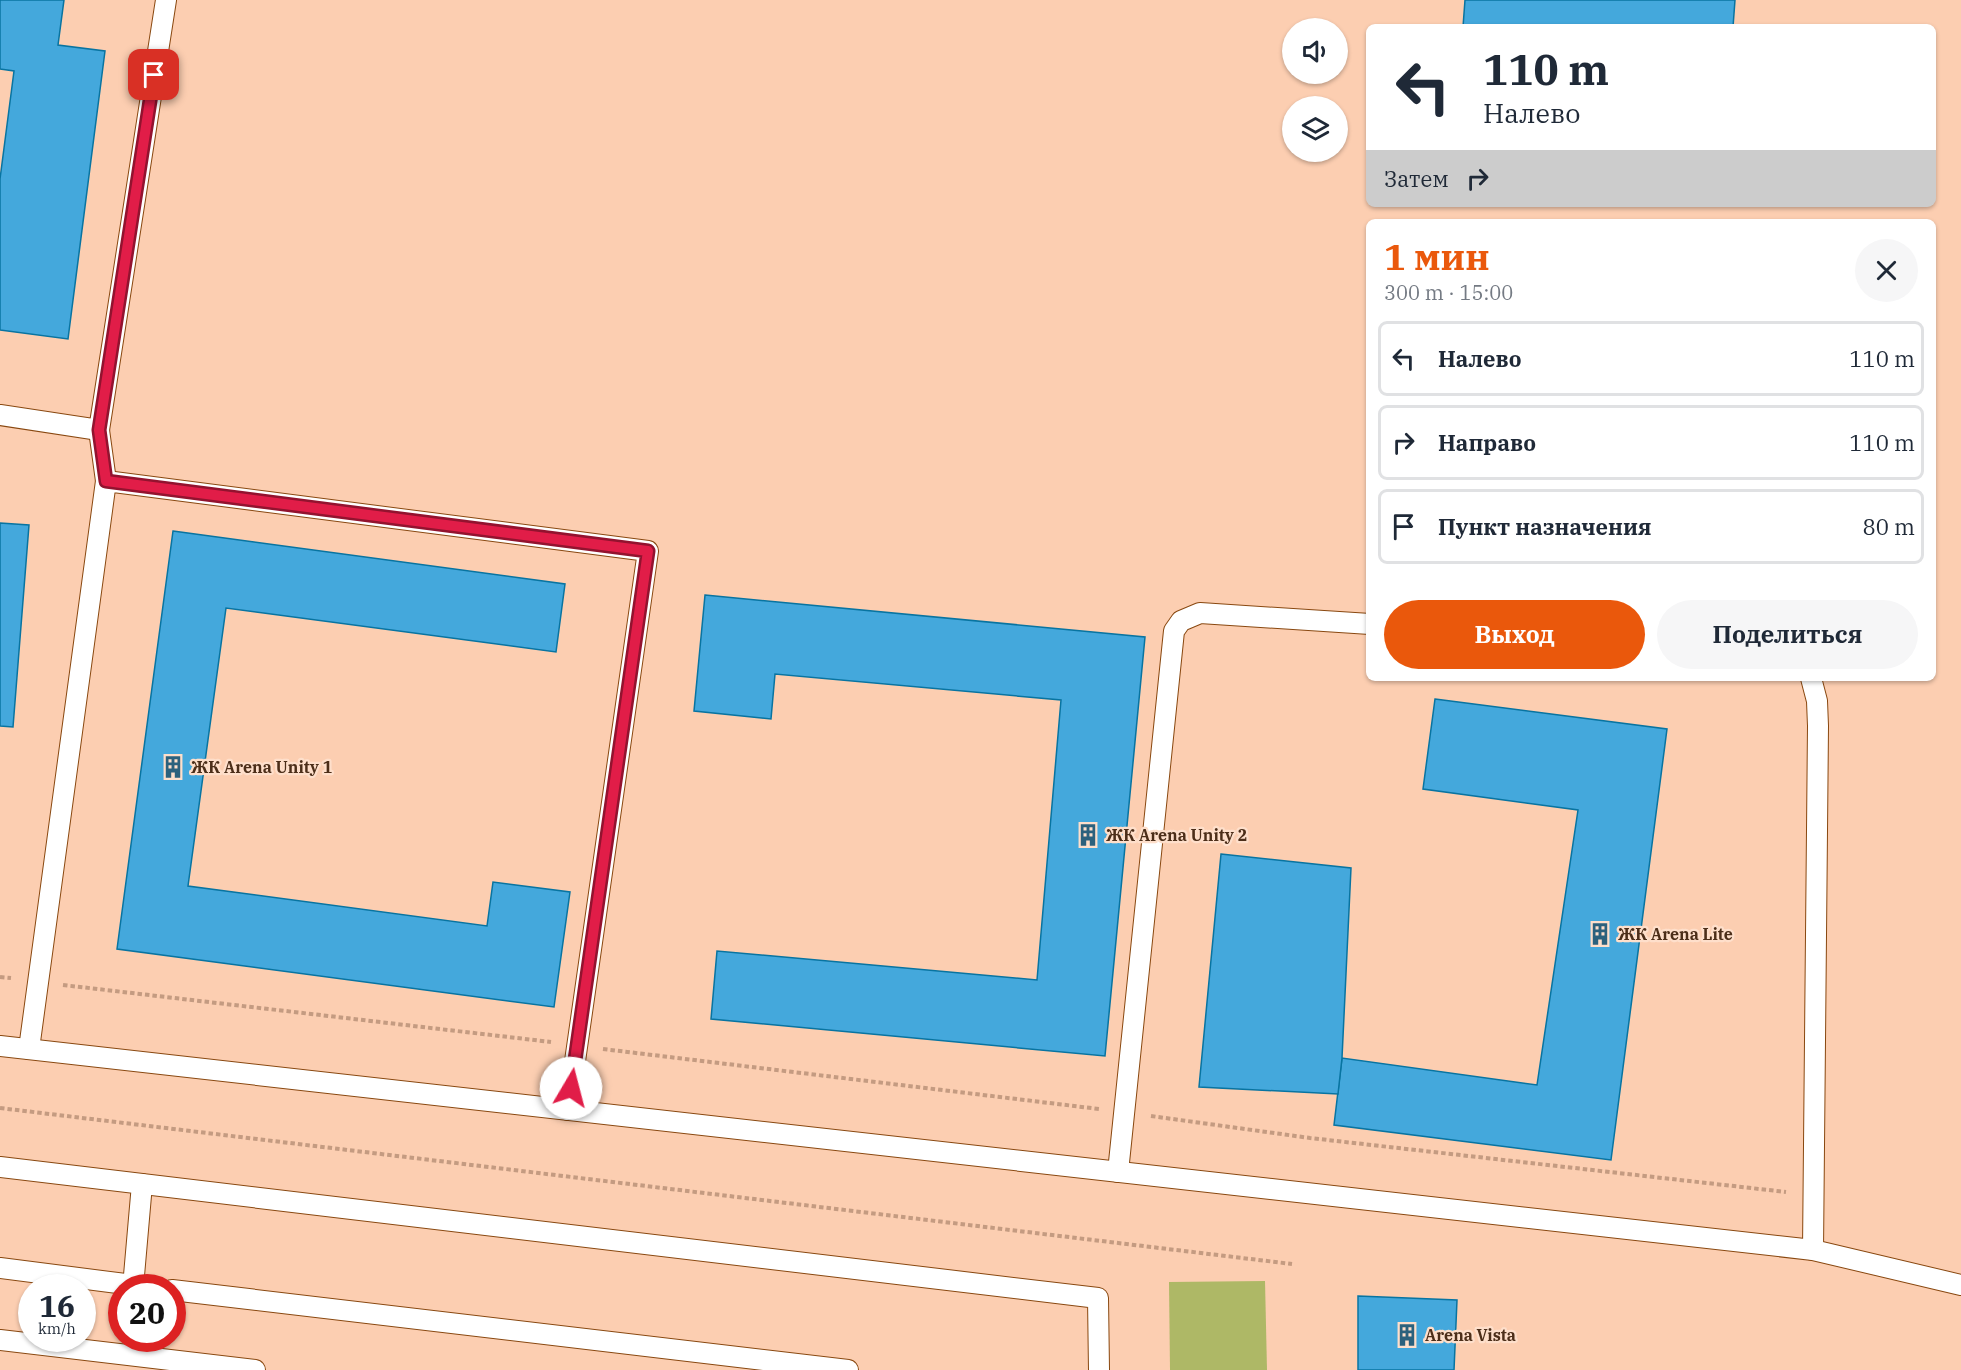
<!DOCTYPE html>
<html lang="ru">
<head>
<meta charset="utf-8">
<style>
  body { margin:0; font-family:"IBM Plex Serif",serif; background:#f6f6f7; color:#1f2937; height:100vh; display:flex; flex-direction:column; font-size:22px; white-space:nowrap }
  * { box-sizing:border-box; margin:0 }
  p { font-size:20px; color:#747a83 }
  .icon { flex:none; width:33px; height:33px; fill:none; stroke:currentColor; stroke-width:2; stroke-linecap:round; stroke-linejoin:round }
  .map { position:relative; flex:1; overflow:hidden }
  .side { position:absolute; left:1366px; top:219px; width:570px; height:462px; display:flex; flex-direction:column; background:#fff; border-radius:9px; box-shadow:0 2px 4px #0004 }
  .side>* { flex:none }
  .hud { position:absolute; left:1366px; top:24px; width:570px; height:183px; border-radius:9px; box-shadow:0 2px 4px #0004; background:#fff; color:#1f2937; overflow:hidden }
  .controls { position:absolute; left:1282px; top:18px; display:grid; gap:12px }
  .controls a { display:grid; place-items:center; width:66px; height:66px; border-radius:50%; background:#fff; box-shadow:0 2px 4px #0004; font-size:30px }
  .speed { position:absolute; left:18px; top:1274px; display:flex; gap:12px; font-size:30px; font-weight:700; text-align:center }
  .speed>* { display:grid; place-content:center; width:78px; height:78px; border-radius:50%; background:#fff; box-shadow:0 2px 4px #0004; line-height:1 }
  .speed small { font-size:15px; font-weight:400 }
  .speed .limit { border:9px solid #d22; background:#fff; color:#111 }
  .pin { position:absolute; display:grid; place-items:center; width:51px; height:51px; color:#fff; margin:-26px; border-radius:12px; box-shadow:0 3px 9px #0006 }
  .me { position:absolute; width:66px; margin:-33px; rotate:8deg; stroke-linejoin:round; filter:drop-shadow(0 0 4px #0008) }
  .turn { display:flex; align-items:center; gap:21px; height:126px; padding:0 18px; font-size:27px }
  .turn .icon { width:78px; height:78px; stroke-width:2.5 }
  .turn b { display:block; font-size:42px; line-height:51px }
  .then { display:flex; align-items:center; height:57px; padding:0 18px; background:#0003; gap:12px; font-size:22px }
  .round { display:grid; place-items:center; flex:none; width:63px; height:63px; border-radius:32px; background:#f6f6f7 }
  .overview { display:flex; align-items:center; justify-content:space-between; height:102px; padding:0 18px }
  h1 { font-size:36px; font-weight:700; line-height:45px; color:#ea580c }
  .action { display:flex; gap:12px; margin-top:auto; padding:12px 18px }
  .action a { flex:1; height:69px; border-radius:36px; background:#ea580c; color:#fff; font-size:24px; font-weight:700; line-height:69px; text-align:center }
  .action a+a { background:#f6f6f7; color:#1f2937 }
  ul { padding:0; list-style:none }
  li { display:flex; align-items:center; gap:18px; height:75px; margin:0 12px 9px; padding:0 6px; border:3px solid #e0e1e3; border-radius:9px }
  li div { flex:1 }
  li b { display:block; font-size:22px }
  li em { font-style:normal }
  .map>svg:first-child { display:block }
  .green { fill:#aeb866 }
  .building { fill:#44a8dc; stroke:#0874a1; stroke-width:1.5 }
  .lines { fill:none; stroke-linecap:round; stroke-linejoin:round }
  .lane-casing { stroke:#894810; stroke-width:22 }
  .path { stroke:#c49b81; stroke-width:4; stroke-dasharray:4.5 3; stroke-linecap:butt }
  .lane { stroke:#fff; stroke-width:20 }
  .route-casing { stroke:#92132f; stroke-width:15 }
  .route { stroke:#e11d48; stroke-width:10 }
  .labels { text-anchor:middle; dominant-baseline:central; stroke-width:4.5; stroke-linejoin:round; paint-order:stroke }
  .poi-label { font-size:16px; font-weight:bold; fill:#4c2e19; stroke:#fedfcb; text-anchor:start }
</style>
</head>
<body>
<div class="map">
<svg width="1961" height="1370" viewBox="0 0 1961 1370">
  <rect width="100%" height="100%" fill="#fcceb1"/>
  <polygon class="green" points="1265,1281 1267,1370 1170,1370 1169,1282"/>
  <g class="building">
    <polygon points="0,0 64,0 58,45 105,51 68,339 0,330 0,179 14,71 0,69"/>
    <polygon points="1465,0 1735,0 1733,27 1463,27"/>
    <polygon points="0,523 29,525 13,727 0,726"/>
    <polygon points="173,531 565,584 556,652 226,608 188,886 487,926 493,882 570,892 554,1007 117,949"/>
    <polygon points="705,595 1145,637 1105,1056 711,1019 717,951 1037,980 1061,700 775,674 771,719 694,711"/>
    <polygon points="1435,699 1667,729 1611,1160 1334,1125 1342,1058 1537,1085 1578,810 1423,789"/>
    <polygon points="1221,854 1351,868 1342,1058 1338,1094 1199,1087"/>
    <polygon points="1358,1296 1457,1300 1454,1370 1358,1370"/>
  </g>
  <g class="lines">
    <g class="lane-casing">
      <g id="lane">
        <polyline points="0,415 99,430 166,0"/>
        <polyline points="99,430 106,481"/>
        <polyline points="1811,678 1817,701 1818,726 1813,1250"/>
        <polyline points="0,1046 1813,1250 1961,1285"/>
        <polyline points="29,1049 106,481 648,551 568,1110"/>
        <polyline points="0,1167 1098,1298 1099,1370"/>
        <polyline points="1118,1172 1174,631 1181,621 1200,613 1370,624"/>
        <polyline points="0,1268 149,1287"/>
        <polyline points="133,1287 142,1184"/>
        <polyline points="172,1290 848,1370"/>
        <polyline points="0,1340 255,1370"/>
      </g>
    </g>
    <g class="path">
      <polyline points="0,977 11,978"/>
      <polyline points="63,985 551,1042"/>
      <polyline points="603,1049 1099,1109"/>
      <polyline points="0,1108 1292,1264"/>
      <polyline points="1151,1116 1310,1138 1786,1192"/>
    </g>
    <use href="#lane" class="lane"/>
  </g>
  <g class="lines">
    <g class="route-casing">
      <polyline id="route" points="154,75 99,430 106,481 648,551 571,1088"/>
    </g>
    <use href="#route" class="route"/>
  </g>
  <defs>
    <g id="building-bare" transform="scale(1.8)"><path d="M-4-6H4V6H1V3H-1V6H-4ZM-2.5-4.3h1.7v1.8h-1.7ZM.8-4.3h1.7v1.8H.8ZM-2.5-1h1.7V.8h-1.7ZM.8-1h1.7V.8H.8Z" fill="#2c617d" stroke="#fedfcb" stroke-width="2.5" paint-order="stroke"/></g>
  </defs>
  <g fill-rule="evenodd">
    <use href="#building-bare" x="173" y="767"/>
    <use href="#building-bare" x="1088" y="835"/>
    <use href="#building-bare" x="1600" y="934"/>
    <use href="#building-bare" x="1407" y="1335"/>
  </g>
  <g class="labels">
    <g class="poi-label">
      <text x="191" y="767">ЖК Arena Unity 1</text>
      <text x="1106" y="835">ЖК Arena Unity 2</text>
      <text x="1618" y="934">ЖК Arena Lite</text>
      <text x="1425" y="1335">Arena Vista</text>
    </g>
  </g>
</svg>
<div class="controls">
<a><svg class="icon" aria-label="sound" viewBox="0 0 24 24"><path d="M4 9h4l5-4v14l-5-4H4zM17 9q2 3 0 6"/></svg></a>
<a><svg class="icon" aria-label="layers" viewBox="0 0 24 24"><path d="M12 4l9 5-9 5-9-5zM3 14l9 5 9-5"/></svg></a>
</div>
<div class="speed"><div>16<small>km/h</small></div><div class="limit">20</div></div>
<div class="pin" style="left:154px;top:75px;background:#d93025"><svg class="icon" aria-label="arrive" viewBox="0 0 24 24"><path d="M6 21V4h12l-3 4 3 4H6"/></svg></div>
<svg class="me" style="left:571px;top:1088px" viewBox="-20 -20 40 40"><circle r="19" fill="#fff"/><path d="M0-13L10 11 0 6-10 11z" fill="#e11d48"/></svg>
<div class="hud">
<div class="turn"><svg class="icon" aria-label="left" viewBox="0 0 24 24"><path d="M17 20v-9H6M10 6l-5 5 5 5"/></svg><div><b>110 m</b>Налево</div></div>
<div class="then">Затем<svg class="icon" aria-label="right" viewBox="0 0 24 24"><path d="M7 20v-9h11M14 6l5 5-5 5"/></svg></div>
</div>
<section class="side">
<div class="overview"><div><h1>1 мин</h1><p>300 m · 15:00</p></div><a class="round"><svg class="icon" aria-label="close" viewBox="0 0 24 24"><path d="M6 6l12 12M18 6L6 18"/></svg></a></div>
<ul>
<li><svg class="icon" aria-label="left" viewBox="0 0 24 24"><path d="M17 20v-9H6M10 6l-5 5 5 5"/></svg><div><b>Налево</b></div><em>110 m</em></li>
<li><svg class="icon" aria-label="right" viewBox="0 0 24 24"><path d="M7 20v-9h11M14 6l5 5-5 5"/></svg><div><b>Направо</b></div><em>110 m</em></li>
<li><svg class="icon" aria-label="arrive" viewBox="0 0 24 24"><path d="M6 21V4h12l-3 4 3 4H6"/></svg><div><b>Пункт назначения</b></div><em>80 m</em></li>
</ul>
<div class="action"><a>Выход</a><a>Поделиться</a></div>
</section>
</div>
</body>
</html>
